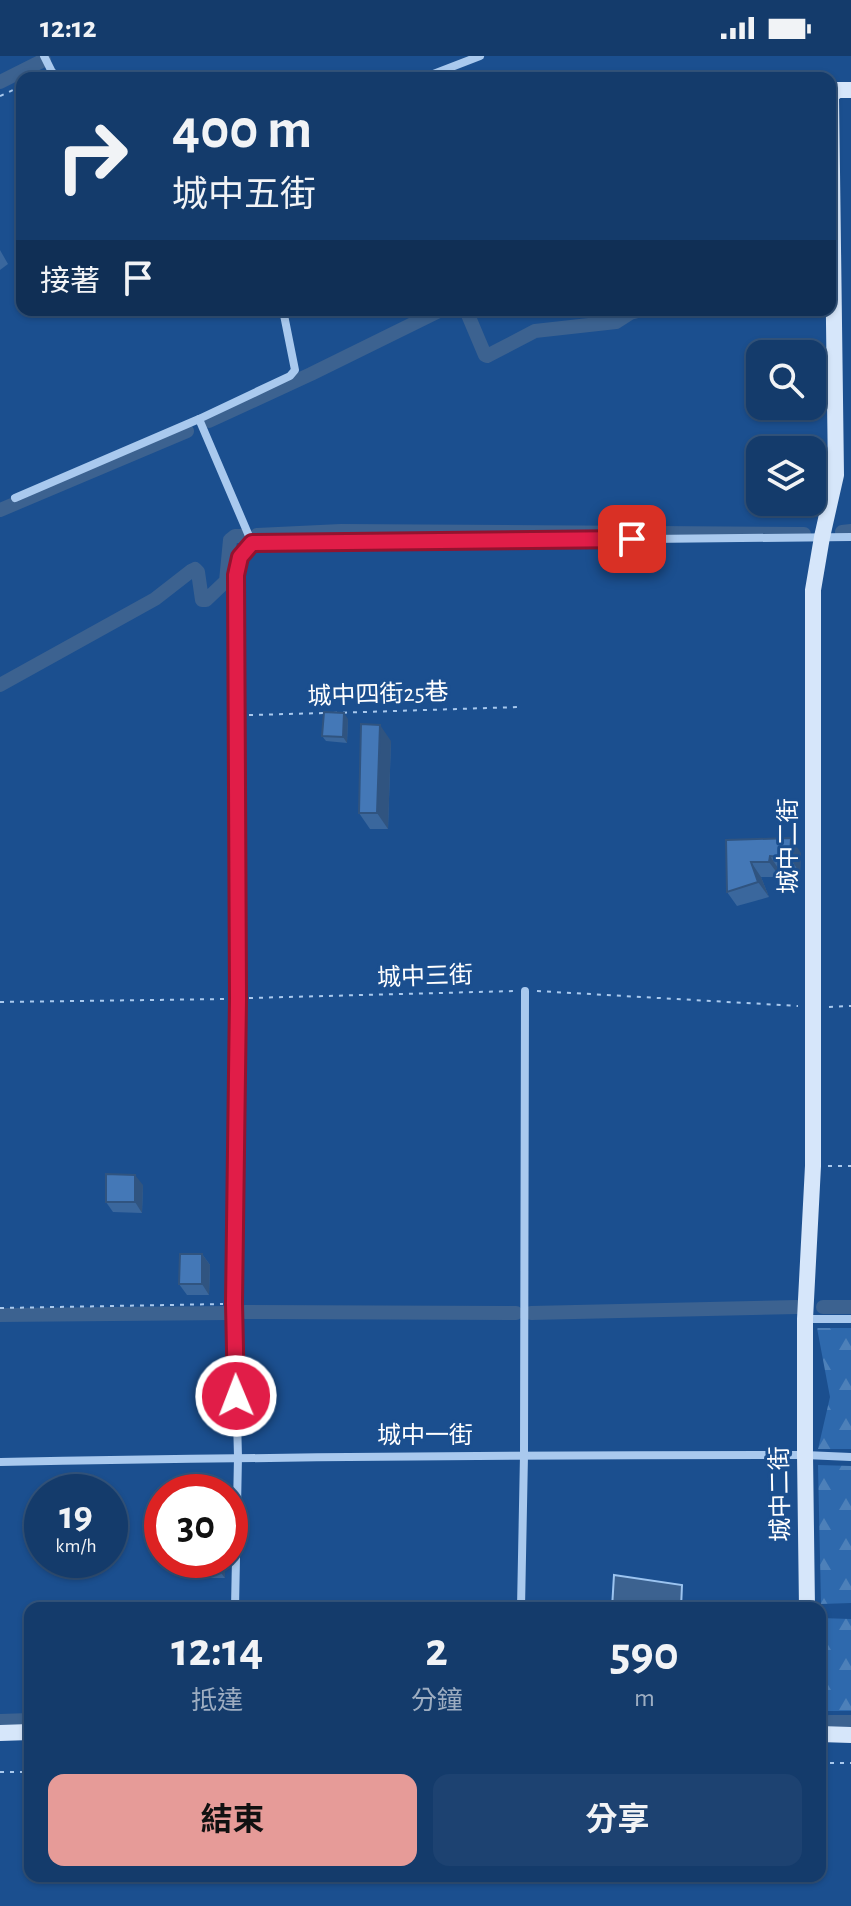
<!DOCTYPE html>
<html lang="zh-TW">
<head>
<meta charset="utf-8">
<style>
  body { margin:0; font-family:"Alegreya Sans","Noto Sans TC",sans-serif; background:#1d4271; color:#f1f3f6; height:100vh; display:flex; flex-direction:column; font-size:30px; white-space:nowrap }
  * { box-sizing:border-box; margin:0 }
  p { font-size:26px; color:#9dadc1 }
  .icon { flex:none; width:44px; height:44px; fill:none; stroke:currentColor; stroke-width:2; stroke-linecap:round; stroke-linejoin:round }
  .map { position:relative; flex:1; overflow:hidden }
  .panel { position:absolute; left:24px; top:1546px; width:802px; height:280px; display:flex; flex-direction:column; background:#143b6b; border-radius:16px; box-shadow:0 2px 6px #0004,0 0 0 2px #33557e }
  .panel>* { flex:none }
  .hud { position:absolute; left:16px; top:16px; width:820px; height:244px; border-radius:16px; box-shadow:0 2px 6px #0004,0 0 0 2px #33557e; background:#143b6b; color:#f1f3f6; overflow:hidden }
  .tools { position:absolute; left:746px; top:284px; display:grid; gap:16px }
  .tools a { display:grid; place-items:center; width:80px; height:80px; border-radius:16px; background:#143b6b; box-shadow:0 2px 6px #0004,0 0 0 2px #33557e; font-size:40px }
  .speed { position:absolute; left:24px; top:1418px; display:flex; gap:16px; font-size:40px; font-weight:700; text-align:center }
  .speed>* { display:grid; place-content:center; width:104px; height:104px; border-radius:50%; background:#143b6b; box-shadow:0 2px 6px #0004,0 0 0 2px #33557e; line-height:1 }
  .speed small { font-size:20px; font-weight:400 }
  .speed .limit { border:12px solid #d22; background:#fff; color:#111 }
  .pin { position:absolute; display:grid; place-items:center; width:68px; height:68px; color:#fff; margin:-34px; border-radius:16px; box-shadow:0 4px 12px #0006 }
  .me { position:absolute; width:88px; margin:-44px; rotate:359deg; stroke-linejoin:round; filter:drop-shadow(0 0 6px #0008) }
  .turn { display:flex; align-items:center; gap:28px; height:168px; padding:0 24px; font-size:36px }
  .turn .icon { width:104px; height:104px; stroke-width:2.5 }
  .turn b { display:block; font-size:56px; line-height:68px }
  .then { display:flex; align-items:center; height:76px; padding:0 24px; background:#0003; gap:16px; font-size:30px }
  .eta { display:flex; justify-content:space-evenly; align-items:center; height:136px; text-align:center }
  .eta b { font-size:48px; font-weight:700; line-height:56px }
  .button { display:flex; gap:16px; margin-top:auto; padding:16px 24px }
  .button a { flex:1; height:92px; border-radius:16px; background:#e69b98; color:#111; font-size:32px; font-weight:700; line-height:92px; text-align:center }
  .button a+a { background:#1d4271; color:#f1f3f6 }
  .status { display:flex; justify-content:space-between; align-items:center; height:56px; padding:0 40px; background:#143b6b; direction:ltr }
  .status svg { height:22px; fill:currentColor }
  .map>svg:first-child { display:block }
  .forest { fill:url(#forest-firs) }
  .water { fill:#3c6290; stroke:#9cc4f0; stroke-width:2 }
  .lines { fill:none; stroke-linecap:round; stroke-linejoin:round }
  .canal { stroke:#3c6290; stroke-width:14 }
  .path { stroke:#a9c9ee; stroke-width:2; stroke-dasharray:4 6; stroke-linecap:butt }
  .street { stroke:#a9c9ee; stroke-width:8 }
  .secondary { stroke:#d6e6fa; stroke-width:16 }
  .wall { fill:#3a679d }
  .shaded-wall { fill:#305480 }
  .building { fill:#4478b7; stroke:#305480; stroke-width:2 }
  .route-casing { stroke:#92132f; stroke-width:20 }
  .route { stroke:#e11d48; stroke-width:14 }
  .labels { text-anchor:middle; dominant-baseline:central; stroke-width:6; stroke-linejoin:round; paint-order:stroke }
  .street-label { font-size:24px; fill:#fff; stroke:#1b4f8f }
</style>
</head>
<body>
<div class="status"><b>12:12</b><svg viewBox="0 0 49 12"><path d="M0 12V9h3v3zM5 12V6h3v6zM10 12V3h3v9zM15 12V0h3v12zM26 1h20v11H26zM47 4h2v5h-2z"/></svg></div>
<div class="map">
<svg width="851" height="1850" viewBox="0 0 851 1850">
  <defs>
    <pattern id="forest-firs" width="22" height="20" patternUnits="userSpaceOnUse" patternTransform="scale(2)"><rect width="22" height="20" fill="#2e69ad"/><path d="M5 1l3.5 6h-7zM16 11l3.5 6h-7z" fill="#4d80b9"/></pattern>
  </defs>
  <rect width="100%" height="100%" fill="#1b4f8f"/>
  <g class="forest">
    <polygon points="817,1272 851,1272 851,1393 818,1393 830,1341"/>
    <polygon points="818,1409 851,1410 851,1547 821,1548"/>
    <polygon points="820,1562 851,1563 851,1655 820,1655"/>
  </g>
  <polygon class="water" points="614,1519 682,1529 681,1552 612,1552"/>
  <g class="lines">
    <g class="canal">
      <polyline points="0,26 44,4"/>
      <polyline points="466,254 485,299 487,300 535,275 616,266 630,257 641,254"/>
      <polyline points="209,365 311,318 441,254"/>
      <polyline points="0,454 187,375"/>
      <polyline points="842,476 851,475"/>
      <polyline points="257,479 341,475 804,478"/>
      <polyline points="0,629 155,543 191,515 195,513 198,516 202,544 206,544 226,525 230,484 235,480 242,480"/>
      <polyline points="823,1251 851,1251"/>
      <polyline points="245,1256 516,1257"/>
      <polyline points="531,1257 797,1251"/>
      <polyline points="0,1259 229,1257"/>
      <polyline points="0,1665 30,1664"/>
      <polyline points="829,1666 851,1666"/>
    </g>
    <g class="path">
      <polyline points="0,40 22,30"/>
      <polyline points="629,261 655,254"/>
      <polyline points="333,657 519,651"/>
      <polyline points="249,659 326,657"/>
      <polyline points="537,935 798,950"/>
      <polyline points="249,942 515,935"/>
      <polyline points="0,946 227,943"/>
      <polyline points="829,951 851,950"/>
      <polyline points="828,1110 851,1110"/>
      <polyline points="0,1252 223,1248"/>
      <polyline points="820,1707 851,1707"/>
      <polyline points="0,1716 30,1716"/>
    </g>
    <g class="street">
      <polyline points="44,0 52,16 60,22"/>
      <polyline points="423,22 480,0"/>
      <polyline points="15,442 199,363"/>
      <polyline points="252,487 851,481"/>
      <polyline points="805,1263 851,1263"/>
      <path d="M 0,1406 C 268,1401 536,1399 805,1399 L 851,1401"/>
      <polyline points="235,1552 238,1401 234,1247 238,942 236,519 240,501 252,487 199,363 290,320 295,314 283,254"/>
      <polyline points="521,1552 524,1399 525,935"/>
    </g>
    <g class="secondary">
      <polyline points="807,1552 805,1399 805,1263 813,1110 813,534 822,481 836,419 831,39 838,34 851,34"/>
      <polyline points="0,1677 30,1676"/>
      <polyline points="820,1678 851,1679"/>
    </g>
  </g>
  <g class="wall">
    <polygon points="0,194 8,208 0,214"/>
    <polygon points="348,663 347,687 326,685 322,680"/>
    <polygon points="391,685 388,773 370,773 359,757"/>
    <polygon points="726,784 801,797 800,817 780,815 780,821 761,821 769,841 737,850 727,836"/>
    <polygon points="143,1129 142,1157 113,1156 106,1146"/>
    <polygon points="202,1198 210,1209 209,1239 187,1239 179,1228"/>
    <polygon points="190,1504 225,1504 225,1522 198,1522 190,1511"/>
  </g>
  <g class="shaded-wall">
    <polygon points="344,657 348,663 347,687 343,681"/>
    <polygon points="380,669 391,685 388,773 377,757"/>
    <polygon points="791,782 801,797 800,817 790,802"/>
    <polygon points="770,800 780,815 780,821 769,806"/>
    <polygon points="751,806 761,821 769,841 758,826"/>
    <polygon points="135,1119 143,1129 142,1157 135,1146"/>
    <polygon points="202,1198 210,1209 209,1239 202,1228"/>
    <polygon points="217,1504 225,1504 225,1522 217,1512"/>
  </g>
  <g class="building">
    <polygon points="324,656 344,657 343,681 322,680"/>
    <polygon points="361,668 380,669 377,757 359,757"/>
    <polygon points="791,782 790,802 770,800 769,806 751,806 758,826 727,836 726,784"/>
    <polygon points="106,1118 135,1119 135,1146 106,1146"/>
    <polygon points="180,1198 202,1198 202,1228 179,1228"/>
    <polygon points="190,1504 217,1504 217,1512 190,1511"/>
  </g>
  <g class="lines">
    <g class="route-casing">
      <polyline id="route" points="236,1340 234,1247 238,942 236,519 240,501 252,487 632,483"/>
    </g>
    <use href="#route" class="route"/>
  </g>
  <g class="labels">
    <g class="street-label">
      <text transform="translate(378 639) rotate(-2)">城中四街25巷</text>
      <text transform="translate(789 790) rotate(-90)">城中二街</text>
      <text transform="translate(425 921) rotate(-2)">城中三街</text>
      <text x="425" y="1380">城中一街</text>
      <text transform="translate(781 1438) rotate(-91)">城中二街</text>
    </g>
  </g>
</svg>
<div class="tools">
<a><svg class="icon" aria-label="search" viewBox="0 0 24 24"><circle cx="10" cy="10" r="6"/><path d="M15 15l6 6"/></svg></a>
<a><svg class="icon" aria-label="layers" viewBox="0 0 24 24"><path d="M12 4l9 5-9 5-9-5zM3 14l9 5 9-5"/></svg></a>
</div>
<div class="speed"><div>19<small>km/h</small></div><div class="limit">30</div></div>
<div class="pin" style="left:632px;top:483px;background:#d93025"><svg class="icon" aria-label="arrive" viewBox="0 0 24 24"><path d="M6 21V4h12l-3 4 3 4H6"/></svg></div>
<svg class="me" style="left:236px;top:1340px" viewBox="-20 -20 40 40"><circle r="17" fill="#e11d48" stroke="#fff" stroke-width="3"/><path d="M0-11L8 9 0 5-8 9z" fill="#fff"/></svg>
<div class="hud">
<div class="turn"><svg class="icon" aria-label="right" viewBox="0 0 24 24"><path d="M7 20v-9h11M14 6l5 5-5 5"/></svg><div><b>400 m</b>城中五街</div></div>
<div class="then">接著<svg class="icon" aria-label="arrive" viewBox="0 0 24 24"><path d="M6 21V4h12l-3 4 3 4H6"/></svg></div>
</div>
<section class="panel">
<div class="eta">
<div><b>12:14</b><p>抵達</p></div>
<div><b>2</b><p>分鐘</p></div>
<div><b>590</b><p>m</p></div>
</div>
<div class="button"><a>結束</a><a>分享</a></div>
</section>
</div>
</body>
</html>
